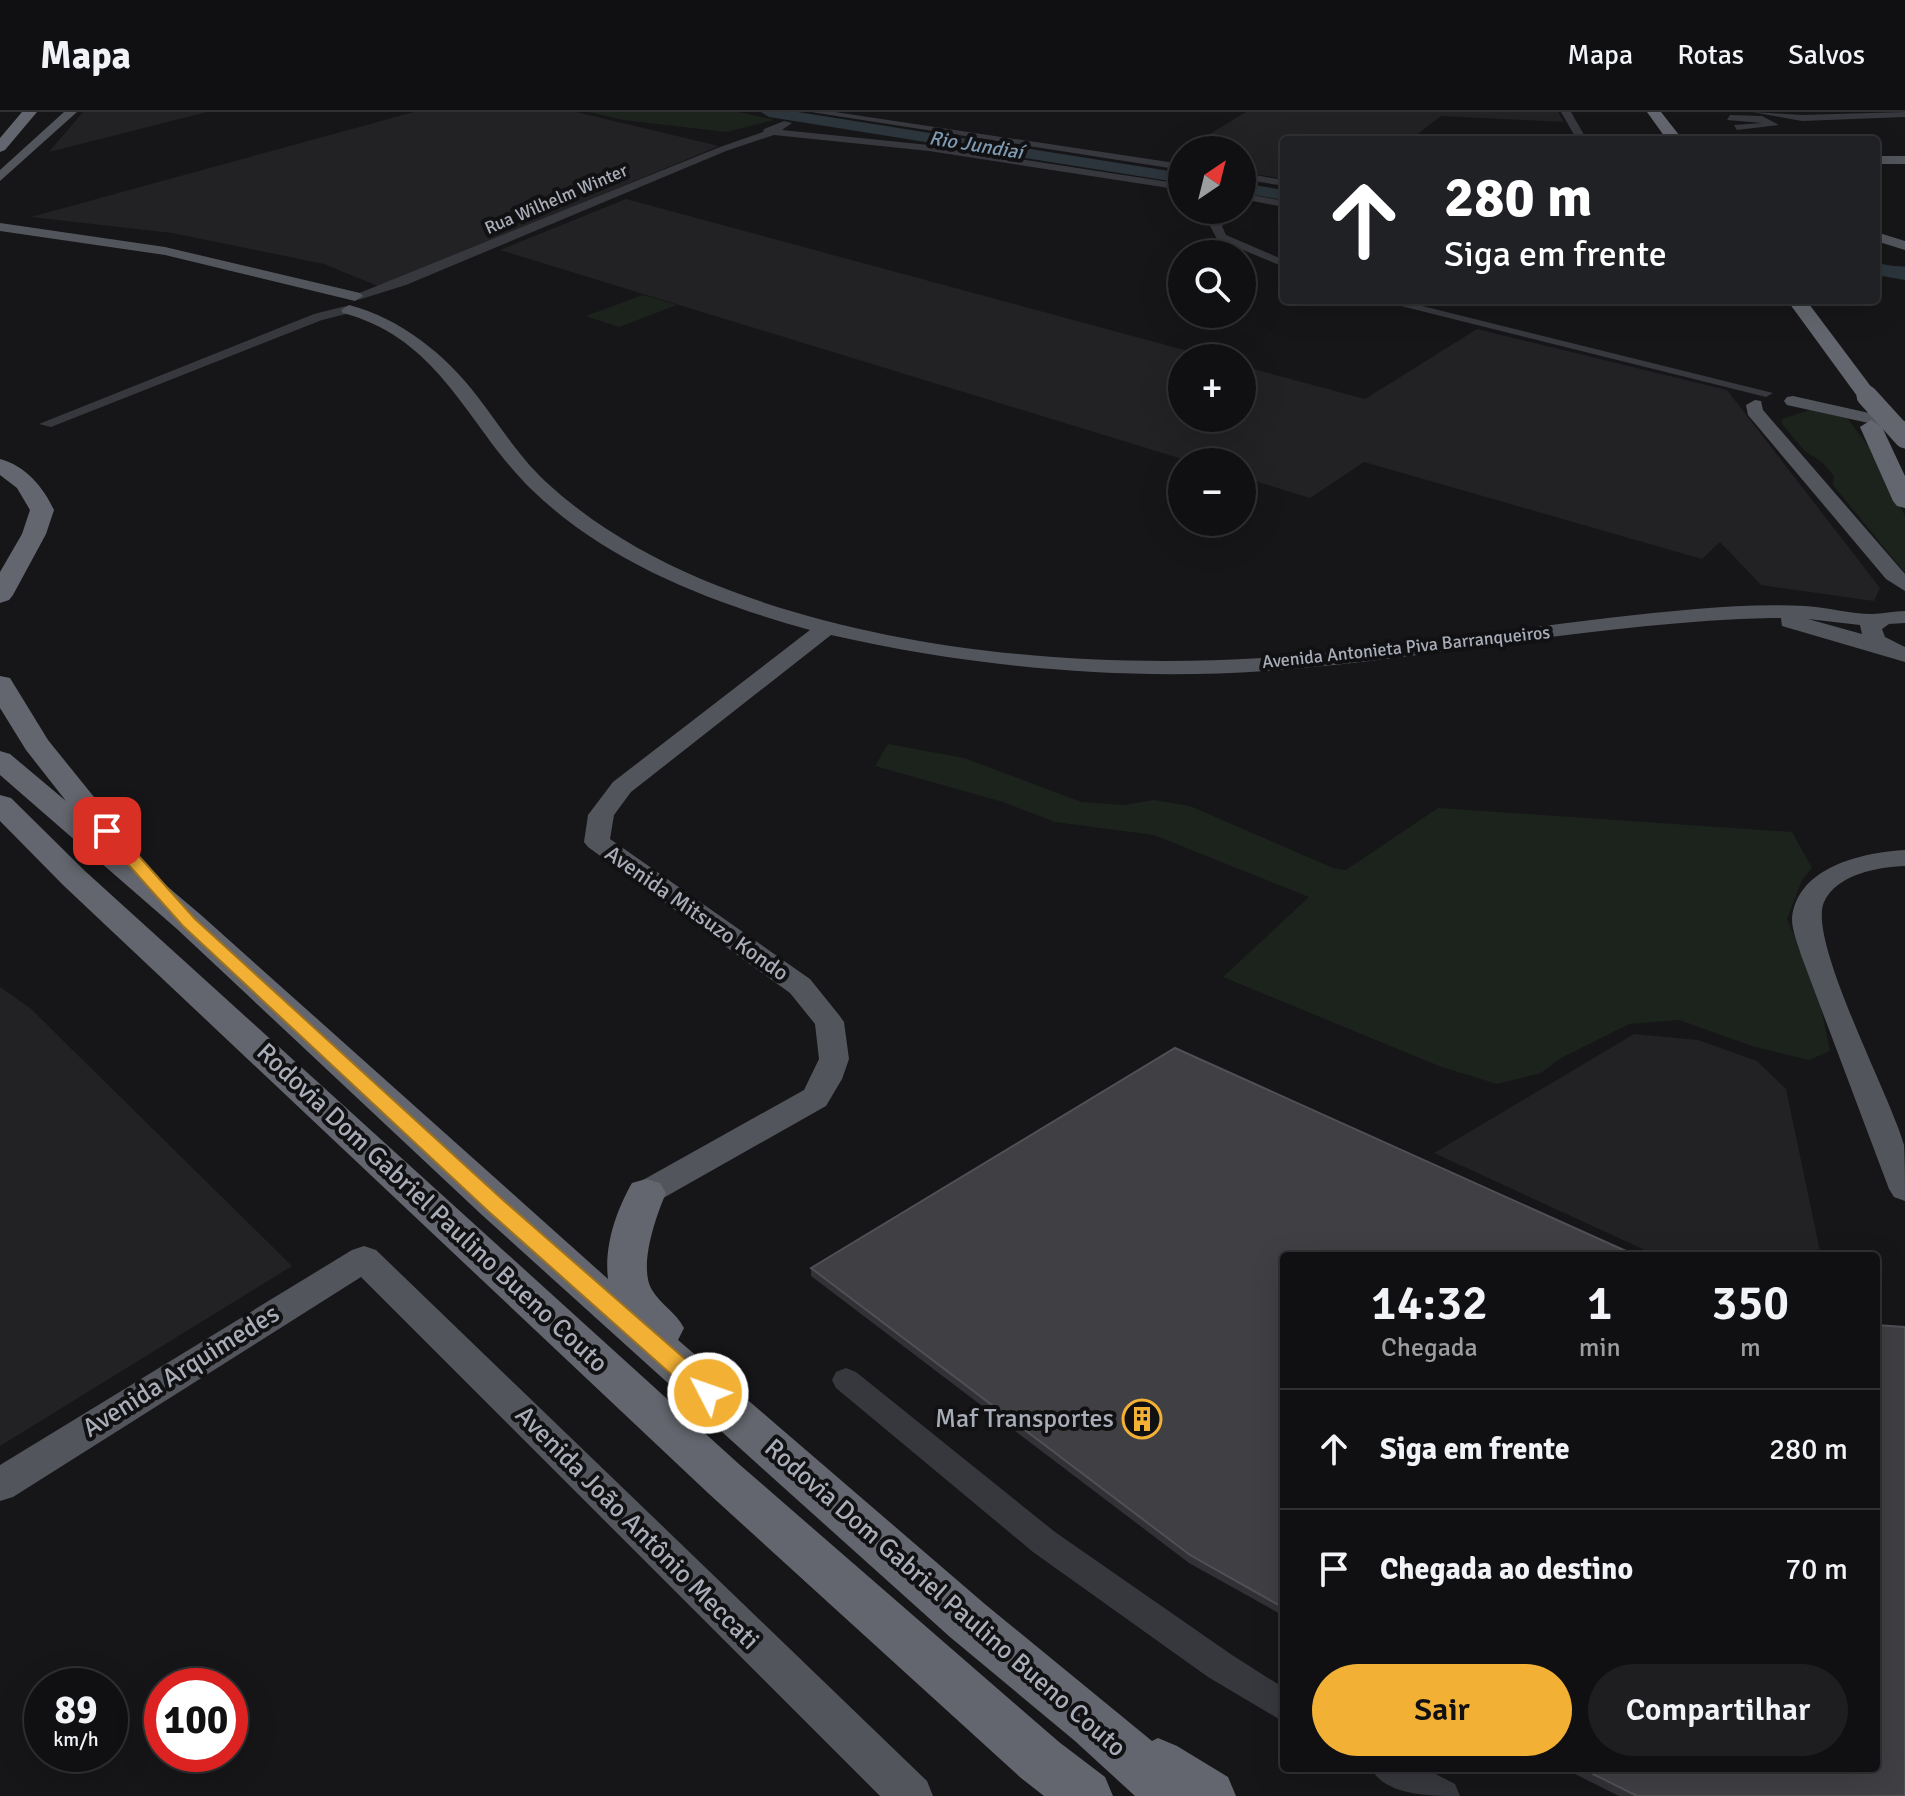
<!DOCTYPE html>
<html lang="pt">
<head>
<meta charset="utf-8">
<style>
  body { margin:0; font-family:Signika,sans-serif; background:#1e1e20; color:#f1f3f6; height:100vh; display:flex; flex-direction:column; font-size:30px; white-space:nowrap }
  * { box-sizing:border-box; margin:0 }
  p { font-size:26px; color:#9c9d9f }
  .icon { flex:none; width:44px; height:44px; fill:none; stroke:currentColor; stroke-width:2; stroke-linecap:round; stroke-linejoin:round }
  .map { position:relative; flex:1; overflow:hidden }
  .sheet { position:absolute; left:1280px; top:1140px; width:600px; height:520px; display:flex; flex-direction:column; background:#101012; border-radius:8px; box-shadow:0 8px 32px #0002,0 0 0 2px #303032 }
  .sheet>* { flex:none }
  .hud { position:absolute; left:1280px; top:24px; width:600px; height:168px; border-radius:8px; box-shadow:0 8px 32px #0002,0 0 0 2px #303032; background:#202124; color:#fff; overflow:hidden }
  .needle { width:52px; rotate:35deg }
  .tools { position:absolute; left:1168px; top:24px; display:grid; gap:16px }
  .tools a { display:grid; place-items:center; width:88px; height:88px; border-radius:50%; background:#101012; box-shadow:0 8px 32px #0002,0 0 0 2px #303032; font-size:40px }
  .speed { position:absolute; left:24px; top:1556px; display:flex; gap:16px; font-size:40px; font-weight:700; text-align:center }
  .speed>* { display:grid; place-content:center; width:104px; height:104px; border-radius:50%; background:#101012; box-shadow:0 8px 32px #0002,0 0 0 2px #303032; line-height:1 }
  .speed small { font-size:20px; font-weight:400 }
  .speed .limit { border:12px solid #d22; background:#fff; color:#111 }
  .pin { position:absolute; display:grid; place-items:center; width:68px; height:68px; color:#fff; margin:-34px; border-radius:16px; box-shadow:0 4px 12px #0006 }
  .me { position:absolute; width:88px; margin:-44px; rotate:311deg; stroke-linejoin:round; filter:drop-shadow(0 0 6px #0008) }
  .turn { display:flex; align-items:center; gap:28px; height:168px; padding:0 32px; font-size:36px }
  .turn .icon { width:104px; height:104px; stroke-width:2.5 }
  .turn b { display:block; font-size:56px; line-height:68px }
  .eta { display:flex; justify-content:space-evenly; align-items:center; height:136px; text-align:center }
  .eta b { font-size:48px; font-weight:600; line-height:56px }
  .action { display:flex; gap:16px; margin-top:auto; padding:16px 32px }
  .action a { flex:1; height:92px; border-radius:48px; background:#f2b134; color:#111; font-size:32px; font-weight:600; line-height:92px; text-align:center }
  .action a+a { background:#1e1e20; color:#f1f3f6 }
  ul { padding:0; list-style:none }
  li { display:flex; align-items:center; gap:24px; height:120px; padding:0 32px; border-top:2px solid #303032 }
  li div { flex:1 }
  li b { display:block; font-size:30px }
  li em { font-style:normal }
  header { display:flex; align-items:center; gap:48px; box-sizing:border-box; height:112px; padding:0 40px; background:#101012; border-bottom:2px solid #303032 }
  header strong { font-size:38px }
  nav { display:flex; gap:44px; margin-inline-start:auto; font-size:28px }
  .map>svg:first-child { display:block }
  .built { fill:#222225 }
  .green { fill:#1c231d }
  .lines { fill:none; stroke-linecap:round; stroke-linejoin:round }
  .stream { stroke:#2c353c; stroke-width:3 }
  .river { fill:#2c353c; fill-rule:evenodd }
  .minor { fill:#37383d; fill-rule:evenodd }
  .major { fill:#53555c; fill-rule:evenodd }
  .highway { fill:#63666e; fill-rule:evenodd }
  .highway-bridge { stroke:#63666e; stroke-width:21 }
  .wall { fill:#323236 }
  .building { fill:#3f3f44; stroke:#4f5156; stroke-width:2 }
  .route { fill:#f2b134; stroke:#9d7322; stroke-width:2 }
  .labels { text-anchor:middle; dominant-baseline:central; stroke-width:8; stroke-linejoin:round; paint-order:stroke }
  .far-street-label { font-size:18px; fill:#a8adb8; stroke:#111113 }
  .far-water-label { font-size:20px; font-style:italic; fill:#7f9bb3; stroke:#111113 }
  .street-label { font-size:22px; fill:#a8adb8; stroke:#111113 }
  .near-street-label { font-size:26px; fill:#a8adb8; stroke:#111113 }
  .near-poi-label { font-size:26px; fill:#a8adb8; stroke:#111113; text-anchor:end }
</style>
</head>
<body>
<header>
<strong>Mapa</strong>
<nav><a>Mapa</a><a>Rotas</a><a>Salvos</a></nav>
</header>
<div class="map">
<svg width="1905" height="1684" viewBox="0 0 1905 1684">
  <rect width="100%" height="100%" fill="#161618"/>
  <g class="built">
    <polygon points="83,0 207,0 49,40"/>
    <polygon points="414,0 576,0 719,34 380,175 324,152 241,135 172,121 31,105"/>
    <polygon points="1246,0 1558,0 1564,10 1441,4 1410,28 1284,28 1284,67 1242,60 1242,38 1183,38"/>
    <polygon points="626,87 1214,246 1182,246 1182,306 1242,306 1242,254 1365,287 1477,217 1727,278 1880,476 1874,489 1761,473 1720,430 1702,447 1364,350 1310,386 1242,365 1242,350 1192,350 500,138"/>
    <polygon points="0,875 30,896 292,1154 0,1334"/>
    <polygon points="1634,922 1698,928 1757,949 1786,977 1821,1144 1658,1144 1434,1041"/>
  </g>
  <g class="green">
    <polygon points="589,0 738,0 774,8 726,20 623,8"/>
    <polygon points="643,183 677,193 619,215 586,204"/>
    <polygon points="1810,298 1843,301 1873,340 1905,404 1905,461 1833,373 1834,364 1822,350 1805,339 1782,312 1782,307"/>
    <polygon points="888,632 964,646 1081,690 1124,693 1154,688 1190,694 1333,756 1346,758 1438,696 1792,720 1812,756 1802,768 1787,807 1817,876 1830,939 1809,948 1752,934 1679,908 1629,912 1561,946 1541,961 1497,972 1439,954 1223,865 1309,785 1154,723 1055,710 1003,690 875,654"/>
  </g>
  <g class="lines">
    <polyline class="stream" points="1876,155 1905,156"/>
    <g class="river">
      <polygon points="761,0 798,0 1182,61 1182,71 769,5"/>
      <polygon points="1242,71 1284,78 1284,88 1242,81"/>
      <polygon points="1876,151 1905,156 1905,168 1876,163"/>
    </g>
    <g class="minor">
      <polygon points="811,0 835,0 1182,52 1182,58"/>
      <polygon points="1561,0 1571,0 1587,28 1577,28"/>
      <polygon points="1752,0 1802,3 1905,0 1905,5 1802,9"/>
      <polygon points="1730,3 1762,4 1779,13 1737,18 1734,13 1762,11 1727,8"/>
      <polygon points="784,9 792,11 782,18 929,33 1182,72 1182,78 929,39 774,23 726,39 406,173 358,188 352,184 720,35 763,20 764,17"/>
      <polygon points="1242,61 1284,68 1284,74 1242,67"/>
      <polygon points="1242,81 1284,89 1284,95 1242,87"/>
      <polygon points="1225,98 1236,98 1222,114 1226,123 1284,148 1284,155 1217,127 1210,114"/>
      <polygon points="1377,188 1398,188 1773,281 1766,285"/>
      <polygon points="346,194 350,195 350,201 322,208 51,315 39,312 314,202"/>
      <polygon points="846,1256 856,1260 1055,1420 1232,1543 1284,1576 1284,1610 1208,1565 1033,1440 836,1276 832,1268 836,1260"/>
      <path d="M 1371,1656 L 1424,1656 L 1455,1672 L 1460,1684 C 1430,1684 1385,1684 1371,1656 Z"/>
    </g>
    <g class="major">
      <polygon points="64,0 77,0 0,69 0,58"/>
      <rect x="1876" y="44" width="29" height="8"/>
      <polygon points="0,111 165,135 360,181 363,184 355,189 165,143 0,119"/>
      <polygon points="1876,120 1905,129 1905,138 1876,129"/>
      <path d="M 349,193 C 400,206 446,243 477,284 C 499,312 518,344 545,369 C 590,411 645,443 701,467 C 870,538 1078,557 1262,546 C 1407,537 1551,509 1696,497 C 1732,494 1769,492 1805,494 C 1827,495 1850,502 1872,502 C 1882,502 1894,499 1905,499 L 1905,511 L 1889,512 L 1882,517 L 1885,525 L 1905,535 L 1905,550 L 1782,514 L 1781,506 L 1771,506 C 1601,510 1434,547 1265,559 C 1120,569 972,555 831,523 L 631,680 L 614,703 L 610,727 L 810,867 L 839,903 L 844,910 L 849,947 L 842,967 L 826,994 L 658,1089 L 646,1093 L 634,1089 L 630,1081 L 634,1073 L 804,978 L 819,947 L 815,912 L 790,881 L 588,735 L 584,730 L 588,703 L 613,670 L 810,518 C 710,490 607,451 531,377 C 467,314 441,227 343,201 L 341,198 ZM 1808,507 L 1860,513 L 1862,522 Z"/>
      <polygon points="1793,284 1905,309 1905,319 1787,293 1784,289 1787,285"/>
      <polygon points="1755,288 1761,289 1763,298 1905,462 1905,479 1886,467 1748,303 1746,293"/>
      <path d="M 1905,738 L 1905,754 C 1878,755 1837,762 1824,790 C 1807,828 1891,985 1904,1033 C 1905,1050 1905,1072 1905,1089 L 1894,1085 L 1889,1077 L 1801,843 C 1798,832 1792,819 1792,807 C 1796,755 1864,740 1905,738 Z"/>
      <polygon points="364,1134 376,1138 927,1669 933,1684 880,1684 361,1165 13,1385 0,1389 0,1353 352,1138"/>
    </g>
    <g class="highway">
      <polygon points="22,0 37,0 5,38 0,40 0,26"/>
      <polygon points="1647,0 1661,0 1683,28 1667,28"/>
      <polygon points="1787,188 1806,188 1878,284 1874,288 1860,288"/>
      <polygon points="1871,308 1882,315 1905,364 1905,396 1897,394 1893,389 1860,315"/>
      <path d="M 0,347 C 26,354 43,375 54,398 L 46,422 L 13,483 L 9,488 L 0,491 L 0,460 L 22,422 L 30,398 L 17,376 L 0,363 Z"/>
      <path d="M 0,564 L 10,566 L 48,628 L 115,711 L 111,718 L 103,720 L 201,803 L 608,1167 C 604,1134 616,1099 632,1071 L 646,1067 L 660,1071 L 666,1081 C 656,1104 638,1155 652,1178 C 661,1193 676,1200 684,1216 L 678,1228 L 986,1493 L 1152,1629 L 1158,1626 L 1177,1634 L 1228,1665 L 1236,1684 L 1135,1684 L 1075,1629 L 950,1525 L 763,1357 L 482,1103 L 177,817 L 0,663 L 0,639 L 10,642 L 66,689 L 26,638 L 0,596 Z"/>
      <polygon points="0,683 11,686 85,759 740,1353 1059,1630 1105,1665 1113,1684 1044,1684 1021,1666 708,1381 63,773 0,709"/>
    </g>
    <polyline class="highway-bridge" points="1867,284 1905,326"/>
  </g>
  <g class="wall">
    <polygon points="1284,1144 1284,1504 1189,1451 811,1164 811,1156"/>
    <polygon points="1563,1656 1876,1656 1905,1684 1619,1684"/>
  </g>
  <g class="building">
    <polygon points="1175,936 1637,1144 1284,1144 1284,1496 1190,1443 811,1156"/>
    <polygon points="1876,1213 1905,1215 1905,1684 1637,1684 1581,1656 1876,1656"/>
  </g>
  <polygon class="route" points="107,714 113,715 195,807 503,1088 716,1274 720,1281 716,1288 708,1291 700,1288 488,1099 183,814 101,722 99,719"/>
  <defs>
    <g id="building-ring" transform="scale(2)"><circle r="9.5" fill="#111113" stroke="#f2b134" stroke-width="1.5"/><path d="M-4-6H4V6H1V3H-1V6H-4ZM-2.5-4.3h1.7v1.8h-1.7ZM.8-4.3h1.7v1.8H.8ZM-2.5-1h1.7V.8h-1.7ZM.8-1h1.7V.8H.8Z" fill="#f2b134"/></g>
  </defs>
  <g fill-rule="evenodd">
    <use href="#building-ring" x="1142" y="1307"/>
  </g>
  <g class="labels">
    <g class="far-street-label">
      <text transform="translate(556 87) rotate(-23)">Rua Wilhelm Winter</text>
      <text transform="translate(1406 535) rotate(-6)">Avenida Antonieta Piva Barranqueiros</text>
    </g>
    <g class="far-water-label">
      <text transform="translate(976 33) rotate(9)">Rio Jundiaí</text>
    </g>
    <g class="street-label">
      <text transform="translate(697 801) rotate(35)">Avenida Mitsuzo Kondo</text>
    </g>
    <g class="near-street-label">
      <text transform="translate(432 1096) rotate(43)">Rodovia Dom Gabriel Paulino Bueno Couto</text>
      <text transform="translate(181 1259) rotate(-32)">Avenida Arquimedes</text>
      <text transform="translate(637 1416) rotate(45)">Avenida João Antônio Meccati</text>
      <text transform="translate(945 1486) rotate(41)">Rodovia Dom Gabriel Paulino Bueno Couto</text>
    </g>
    <g class="near-poi-label">
      <text x="1114" y="1307">Maf Transportes</text>
    </g>
  </g>
</svg>
<div class="tools">
<a><svg class="needle" viewBox="-14 -14 28 28"><path d="M0-13l5 13h-10z" fill="#e53935"/><path d="M0 13l5-13h-10z" fill="#9c9d9f"/></svg></a>
<a><svg class="icon" aria-label="search" viewBox="0 0 24 24"><circle cx="10" cy="10" r="6"/><path d="M15 15l6 6"/></svg></a>
<a>+</a>
<a>−</a>
</div>
<div class="speed"><div>89<small>km/h</small></div><div class="limit">100</div></div>
<div class="pin" style="left:107px;top:719px;background:#d93025"><svg class="icon" aria-label="arrive" viewBox="0 0 24 24"><path d="M6 21V4h12l-3 4 3 4H6"/></svg></div>
<svg class="me" style="left:708px;top:1281px" viewBox="-20 -20 40 40"><circle r="17" fill="#f2b134" stroke="#fff" stroke-width="3"/><path d="M0-11L8 9 0 5-8 9z" fill="#fff"/></svg>
<div class="hud">
<div class="turn"><svg class="icon" aria-label="ahead" viewBox="0 0 24 24"><path d="M12 20V5M6 11l6-6 6 6"/></svg><div><b>280 m</b>Siga em frente</div></div>
</div>
<section class="sheet">
<div class="eta">
<div><b>14:32</b><p>Chegada</p></div>
<div><b>1</b><p>min</p></div>
<div><b>350</b><p>m</p></div>
</div>
<ul>
<li><svg class="icon" aria-label="ahead" viewBox="0 0 24 24"><path d="M12 20V5M6 11l6-6 6 6"/></svg><div><b>Siga em frente</b></div><em>280 m</em></li>
<li><svg class="icon" aria-label="arrive" viewBox="0 0 24 24"><path d="M6 21V4h12l-3 4 3 4H6"/></svg><div><b>Chegada ao destino</b></div><em>70 m</em></li>
</ul>
<div class="action"><a>Sair</a><a>Compartilhar</a></div>
</section>
</div>
</body>
</html>
